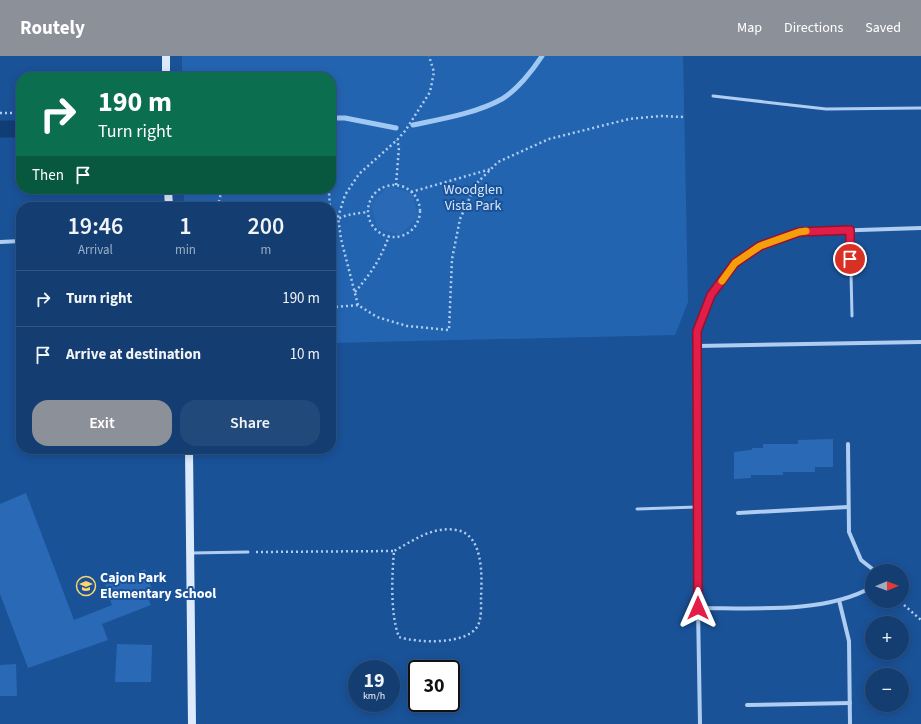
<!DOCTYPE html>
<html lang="en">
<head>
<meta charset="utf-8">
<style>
  body { margin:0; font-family:"Source Sans 3",sans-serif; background:#21497a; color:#f1f3f6; height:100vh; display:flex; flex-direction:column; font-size:15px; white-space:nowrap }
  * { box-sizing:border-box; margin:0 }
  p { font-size:13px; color:#9daec4 }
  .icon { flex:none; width:22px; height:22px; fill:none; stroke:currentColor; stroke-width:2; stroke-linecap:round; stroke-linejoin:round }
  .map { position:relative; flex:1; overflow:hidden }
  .side { position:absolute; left:16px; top:146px; width:320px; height:252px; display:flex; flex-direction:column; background:#143e72; border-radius:16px; box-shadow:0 2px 10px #0003,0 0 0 1px #335784 }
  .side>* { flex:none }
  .top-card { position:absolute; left:16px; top:16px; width:320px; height:122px; border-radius:16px; box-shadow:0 2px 10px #0003,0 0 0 1px #335784; background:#0b6e4f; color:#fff; overflow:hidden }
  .needle { width:26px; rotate:89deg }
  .buttons { position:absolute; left:865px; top:508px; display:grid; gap:8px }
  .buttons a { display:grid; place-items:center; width:44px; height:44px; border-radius:50%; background:#143e72; box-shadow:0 2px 10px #0003,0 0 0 1px #335784; font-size:20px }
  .speed { position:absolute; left:348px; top:604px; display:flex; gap:8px; font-size:20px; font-weight:700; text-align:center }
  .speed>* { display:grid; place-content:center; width:52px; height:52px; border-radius:50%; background:#143e72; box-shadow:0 2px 10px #0003,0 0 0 1px #335784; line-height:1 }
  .speed small { font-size:10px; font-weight:400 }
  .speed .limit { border:2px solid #111; border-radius:6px; background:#fff; color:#111 }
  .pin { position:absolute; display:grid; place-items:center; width:34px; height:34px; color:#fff; margin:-17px; border:2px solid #fff; border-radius:50%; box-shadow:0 1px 4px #0007 }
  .me { position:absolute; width:44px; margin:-22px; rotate:0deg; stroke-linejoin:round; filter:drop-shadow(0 0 3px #0008) }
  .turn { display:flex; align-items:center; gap:14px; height:84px; padding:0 16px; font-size:18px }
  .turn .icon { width:52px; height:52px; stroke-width:2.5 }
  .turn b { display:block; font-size:28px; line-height:34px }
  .then { display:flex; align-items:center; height:38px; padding:0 16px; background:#0003; gap:8px; font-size:15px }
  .eta { display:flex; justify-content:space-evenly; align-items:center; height:68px; text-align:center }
  .eta b { font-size:24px; font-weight:600; line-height:28px }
  .cta { display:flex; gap:8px; margin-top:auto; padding:8px 16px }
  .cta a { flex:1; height:46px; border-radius:16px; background:#8c9099; color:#fff; font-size:16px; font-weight:600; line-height:46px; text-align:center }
  .cta a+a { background:#21497a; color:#f1f3f6 }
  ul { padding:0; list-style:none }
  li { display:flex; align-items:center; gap:12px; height:56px; padding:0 16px; border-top:1px solid #335784 }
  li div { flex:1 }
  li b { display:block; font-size:15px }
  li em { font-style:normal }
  header { display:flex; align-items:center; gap:24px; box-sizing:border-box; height:56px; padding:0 20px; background:#8c9099; color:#fff }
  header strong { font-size:19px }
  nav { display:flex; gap:22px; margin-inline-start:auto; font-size:14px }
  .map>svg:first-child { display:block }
  .green { fill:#2364b1 }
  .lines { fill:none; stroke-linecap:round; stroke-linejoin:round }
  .stream { stroke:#a1c8f2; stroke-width:5 }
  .canal { stroke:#113d75; stroke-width:17 }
  .building { fill:#2969b6 }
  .path { stroke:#aecdf0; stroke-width:2.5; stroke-dasharray:2 3; stroke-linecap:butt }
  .service { stroke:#aecdf0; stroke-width:3 }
  .minor { stroke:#aecdf0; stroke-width:4 }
  .secondary { stroke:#dceafb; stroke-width:8 }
  .route-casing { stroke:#92132f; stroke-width:10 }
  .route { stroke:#e11d48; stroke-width:7 }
  .slow { stroke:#f59e0b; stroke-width:7 }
  .labels { text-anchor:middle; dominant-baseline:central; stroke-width:4; stroke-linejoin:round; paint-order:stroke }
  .park-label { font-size:14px; fill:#d5e7fb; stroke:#1a5298 }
  .poi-label { font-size:14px; font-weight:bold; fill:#fff; stroke:#1a5298; text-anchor:start }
</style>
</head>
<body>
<header>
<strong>Routely</strong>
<nav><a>Map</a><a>Directions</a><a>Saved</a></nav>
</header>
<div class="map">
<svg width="921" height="668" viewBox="0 0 921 668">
  <rect width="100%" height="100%" fill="#1a5298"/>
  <polygon class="green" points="182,0 683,0 688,246 675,279 331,287 331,151 184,151 184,133 331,133 331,21 182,21"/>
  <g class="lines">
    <g class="stream">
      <polyline points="331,62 345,62 396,72"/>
      <path d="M 413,69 C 442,63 477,57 502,43 C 517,34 533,14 542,0"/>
    </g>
    <polyline class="canal" points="0,73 21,73"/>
  </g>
  <g class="building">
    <polygon points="389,130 413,138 418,162 400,179 377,172 371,147"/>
    <polygon points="833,383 833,411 815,411 815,416 783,416 783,419 751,419 751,422 734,423 734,396 750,394 752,394 752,392 763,392 763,388 798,388 798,384"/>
    <polygon points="26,437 74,564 112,549 105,529 145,513 154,539 148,542 151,549 102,568 108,584 28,612 0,538 0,448"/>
    <polygon points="117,588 152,589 151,626 115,626"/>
    <polygon points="16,608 17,640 0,640 0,609"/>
  </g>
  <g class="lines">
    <g class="path">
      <polyline points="0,57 21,57"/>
      <polyline points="396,129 399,91 397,84"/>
      <circle cx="394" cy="155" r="26"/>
      <polyline points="327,133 329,137 330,151"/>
      <polyline points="411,136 491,113"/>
      <polyline points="219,151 219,145 222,133"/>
      <polyline points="331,154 338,161"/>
      <path d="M 331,168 C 342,158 354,158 368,156"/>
      <path d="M 355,236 C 372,216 380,204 389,180"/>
      <polyline points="358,249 341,183 338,161 345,139 359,118 397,84 405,75 430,36 434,16 429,0"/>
      <polyline points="336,251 358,249 377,261 407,270 449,274 452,203 460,163 476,128 498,106 549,83 629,63 660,60 684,61"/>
      <path d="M 256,496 L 394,495 C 392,519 390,558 399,581 C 417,587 465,589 477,571 C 482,563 481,551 481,542 C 482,521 484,478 456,474 C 433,470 414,484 394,495"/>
      <polyline points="901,545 904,549 921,564"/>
    </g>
    <g class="service">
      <polyline points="713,40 826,53 921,52"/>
      <polyline points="850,174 852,260"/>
      <polyline points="637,453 697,451"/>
      <polyline points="191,497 248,496"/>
    </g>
    <g class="minor">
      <polyline points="0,186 21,185"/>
      <polyline points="697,290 921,286"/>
      <polyline points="848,388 849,476 861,504 875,515"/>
      <polyline points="738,457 848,451"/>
      <polyline points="839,544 849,585 850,668"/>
      <path d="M 698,552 C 751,552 825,558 872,531"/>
      <polyline points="747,649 850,647"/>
      <polyline points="700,668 698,552 697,275 711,239 735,207 760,190 799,176 921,172"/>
    </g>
    <g class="secondary">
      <polyline points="166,21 166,0"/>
      <polyline points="168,133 169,151"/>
      <polyline points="189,393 192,668"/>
    </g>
  </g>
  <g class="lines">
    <g class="route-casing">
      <polyline id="route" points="698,552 697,275 711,239 735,207 760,190 799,176 850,174 850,203"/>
    </g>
    <use href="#route" class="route"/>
    <polyline class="slow" points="722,225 735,207 760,190 799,176 806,175"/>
  </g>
  <defs>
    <g id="school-ring" transform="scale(1)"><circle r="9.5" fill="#1a5298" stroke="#ffd46e" stroke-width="1.5"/><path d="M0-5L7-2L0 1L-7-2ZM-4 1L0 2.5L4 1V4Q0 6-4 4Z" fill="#ffd46e"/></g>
  </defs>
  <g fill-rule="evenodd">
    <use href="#school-ring" x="86" y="530"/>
  </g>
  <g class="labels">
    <g class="park-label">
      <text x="473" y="134">Woodglen<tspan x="473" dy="16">Vista Park</tspan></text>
    </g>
    <g class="poi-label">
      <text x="100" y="522">Cajon Park<tspan x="100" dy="16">Elementary School</tspan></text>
    </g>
  </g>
</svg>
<div class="buttons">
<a><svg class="needle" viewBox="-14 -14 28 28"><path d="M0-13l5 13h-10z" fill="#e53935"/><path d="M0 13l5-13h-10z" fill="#9daec4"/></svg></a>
<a>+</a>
<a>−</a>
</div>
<div class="speed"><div>19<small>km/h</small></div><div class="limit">30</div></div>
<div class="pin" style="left:850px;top:203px;background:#d93025"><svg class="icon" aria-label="arrive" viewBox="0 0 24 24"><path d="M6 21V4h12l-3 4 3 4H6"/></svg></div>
<svg class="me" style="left:698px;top:552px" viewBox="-20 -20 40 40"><path d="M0-17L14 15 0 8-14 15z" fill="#e11d48" stroke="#fff" stroke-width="4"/></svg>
<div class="top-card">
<div class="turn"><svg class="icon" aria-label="right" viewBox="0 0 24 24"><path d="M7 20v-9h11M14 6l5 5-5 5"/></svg><div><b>190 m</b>Turn right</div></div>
<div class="then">Then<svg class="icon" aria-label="arrive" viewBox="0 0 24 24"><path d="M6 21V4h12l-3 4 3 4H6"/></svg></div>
</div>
<section class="side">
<div class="eta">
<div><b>19:46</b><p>Arrival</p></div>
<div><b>1</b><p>min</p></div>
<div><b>200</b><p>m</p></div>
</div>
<ul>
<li><svg class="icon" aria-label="right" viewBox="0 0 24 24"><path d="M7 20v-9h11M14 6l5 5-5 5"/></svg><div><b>Turn right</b></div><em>190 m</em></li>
<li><svg class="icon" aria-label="arrive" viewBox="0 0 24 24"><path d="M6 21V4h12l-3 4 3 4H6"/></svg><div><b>Arrive at destination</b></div><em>10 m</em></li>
</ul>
<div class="cta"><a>Exit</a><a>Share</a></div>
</section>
</div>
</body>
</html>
